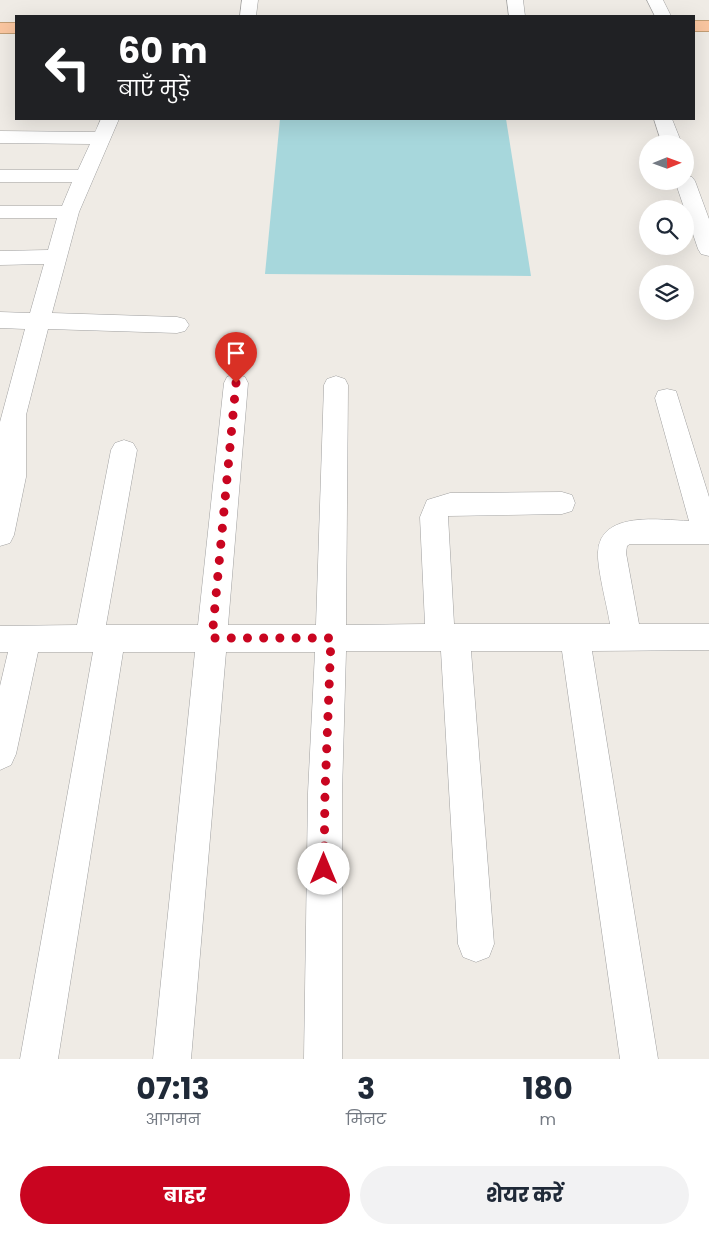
<!DOCTYPE html>
<html lang="hi">
<head>
<meta charset="utf-8">
<style>
  body { margin:0; font-family:Poppins,"Noto Sans Devanagari",sans-serif; background:#f2f2f3; color:#1f2937; height:100vh; display:flex; flex-direction:column; font-size:19px; white-space:nowrap }
  * { box-sizing:border-box; margin:0 }
  p { font-size:16px; color:#747a83 }
  .icon { flex:none; width:28px; height:28px; fill:none; stroke:currentColor; stroke-width:2; stroke-linecap:round; stroke-linejoin:round }
  .map { position:relative; height:1059px; overflow:hidden }
  .sheet { display:flex; flex-direction:column; background:#fff; flex:1 }
  .sheet>* { flex:none }
  .hud { position:absolute; left:15px; top:15px; width:680px; height:105px; border-radius:0px; box-shadow:0 5px 20px #0002; background:#202124; color:#fff; overflow:hidden }
  .needle { width:32px; rotate:89deg }
  .tools { position:absolute; left:639px; top:135px; display:grid; gap:10px }
  .tools a { display:grid; place-items:center; width:55px; height:55px; border-radius:50%; background:#fff; box-shadow:0 5px 20px #0002; font-size:25px }
  .pin { position:absolute; display:grid; place-items:center; width:42px; height:42px; color:#fff; margin:-51px -21px; border-radius:50% 50% 50% 0; rotate:-45deg; box-shadow:0 0 5px #0007 }
  .pin .icon { rotate:45deg }
  .me { position:absolute; width:55px; margin:-28px; rotate:0deg; stroke-linejoin:round; filter:drop-shadow(0 0 4px #0008) }
  .turn { display:flex; align-items:center; gap:18px; height:105px; padding:0 20px; font-size:22px }
  .turn .icon { width:65px; height:65px; stroke-width:2.5 }
  .turn b { display:block; font-size:35px; line-height:42px }
  .eta { display:flex; justify-content:space-evenly; align-items:center; height:85px; text-align:center }
  .eta b { font-size:30px; font-weight:700; line-height:35px }
  .primary-button { display:flex; gap:10px; margin-top:auto; padding:10px 20px }
  .primary-button a { flex:1; height:58px; border-radius:30px; background:#c90520; color:#fff; font-size:20px; font-weight:700; line-height:58px; text-align:center }
  .primary-button a+a { background:#f2f2f3; color:#1f2937 }
  .map>svg:first-child { display:block }
  .water { fill:#a7d7dc }
  .lines { fill:none; stroke-linecap:round; stroke-linejoin:round }
  .minor-casing { stroke:#a0a0a0; stroke-width:1 }
  .major-casing { stroke:#965104; stroke-width:1 }
  .minor { fill:#fff; fill-rule:evenodd }
  .major { fill:#fac6a0; fill-rule:evenodd }
  .route { stroke:#c90520; stroke-width:9; stroke-dasharray:0 16.2 }
</style>
</head>
<body>
<div class="map">
<svg width="709" height="1059" viewBox="0 0 709 1059">
  <rect width="100%" height="100%" fill="#efebe5"/>
  <polygon class="water" points="280,119 506,119 531,276 265,274"/>
  <g class="lines">
    <g class="minor-casing">
      <g id="minor">
        <polygon points="242,0 258,0 256,16 240,16"/>
        <polygon points="507,0 523,0 525,16 509,16"/>
        <polygon points="647,0 663,0 671,16 655,16"/>
        <polygon points="101,119 119,119 79,212 52,313 177,317 185,319 189,325 185,331 177,333 48,329 26,415 26,477 14,535 10,543 0,546 0,422 25,329 0,328 0,312 30,313 44,264 0,265 0,251 48,250 57,218 0,218 0,206 62,206 72,182 0,182 0,170 78,170 90,144 0,143 0,131 95,132"/>
        <polygon points="654,119 672,119 682,144 662,144"/>
        <polygon points="685,175 692,177 695,181 709,219 709,256 701,254 698,249 675,181 685,181"/>
        <path d="M 236,374 L 245,377 L 248,383 L 228,625 L 316,625 L 324,385 L 327,379 L 336,376 L 345,379 L 348,385 L 346,625 L 425,624 L 420,517 L 427,500 L 450,493 L 562,492 L 572,495 L 575,503 L 572,511 L 562,514 L 448,516 L 454,624 L 610,624 C 607,605 597,569 598,552 C 600,510 661,520 689,521 L 655,398 L 658,391 L 667,389 L 676,391 L 709,497 L 709,544 L 630,544 L 627,546 L 626,553 L 639,624 L 709,624 L 709,650 L 592,651 L 658,1059 L 620,1059 L 562,651 L 471,651 L 494,944 L 489,957 L 476,962 L 463,957 L 458,944 L 441,651 L 346,651 L 342,793 L 342,1059 L 304,1059 L 308,793 L 315,652 L 226,652 L 191,1059 L 153,1059 L 195,652 L 123,652 L 58,1059 L 20,1059 L 93,652 L 38,652 L 16,754 L 11,765 L 0,770 L 0,686 L 8,652 L 0,652 L 0,626 L 77,625 L 111,450 L 115,443 L 124,440 L 133,443 L 137,450 L 106,625 L 198,625 L 224,383 L 227,377 Z"/>
      </g>
    </g>
    <g class="major-casing">
      <g id="major">
        <rect x="694" y="21" width="15" height="10"/>
        <rect x="0" y="23" width="16" height="10"/>
      </g>
    </g>
    <use href="#minor" class="minor"/>
    <use href="#major" class="major"/>
  </g>
  <g class="lines">
    <polyline class="route" points="236,383 212,638 331,638 325,793 324,869"/>
  </g>
</svg>
<div class="tools">
<a><svg class="needle" viewBox="-14 -14 28 28"><path d="M0-13l5 13h-10z" fill="#e53935"/><path d="M0 13l5-13h-10z" fill="#747a83"/></svg></a>
<a><svg class="icon" aria-label="search" viewBox="0 0 24 24"><circle cx="10" cy="10" r="6"/><path d="M15 15l6 6"/></svg></a>
<a><svg class="icon" aria-label="layers" viewBox="0 0 24 24"><path d="M12 4l9 5-9 5-9-5zM3 14l9 5 9-5"/></svg></a>
</div>
<div class="pin" style="left:236px;top:383px;background:#d93025"><svg class="icon" aria-label="arrive" viewBox="0 0 24 24"><path d="M6 21V4h12l-3 4 3 4H6"/></svg></div>
<svg class="me" style="left:324px;top:869px" viewBox="-20 -20 40 40"><circle r="19" fill="#fff"/><path d="M0-13L10 11 0 6-10 11z" fill="#c90520"/></svg>
<div class="hud">
<div class="turn"><svg class="icon" aria-label="left" viewBox="0 0 24 24"><path d="M17 20v-9H6M10 6l-5 5 5 5"/></svg><div><b>60 m</b>बाएँ मुड़ें</div></div>
</div>
</div>
<section class="sheet">
<div class="eta">
<div><b>07:13</b><p>आगमन</p></div>
<div><b>3</b><p>मिनट</p></div>
<div><b>180</b><p>m</p></div>
</div>
<div class="primary-button"><a>बाहर</a><a>शेयर करें</a></div>
</section>
</body>
</html>
